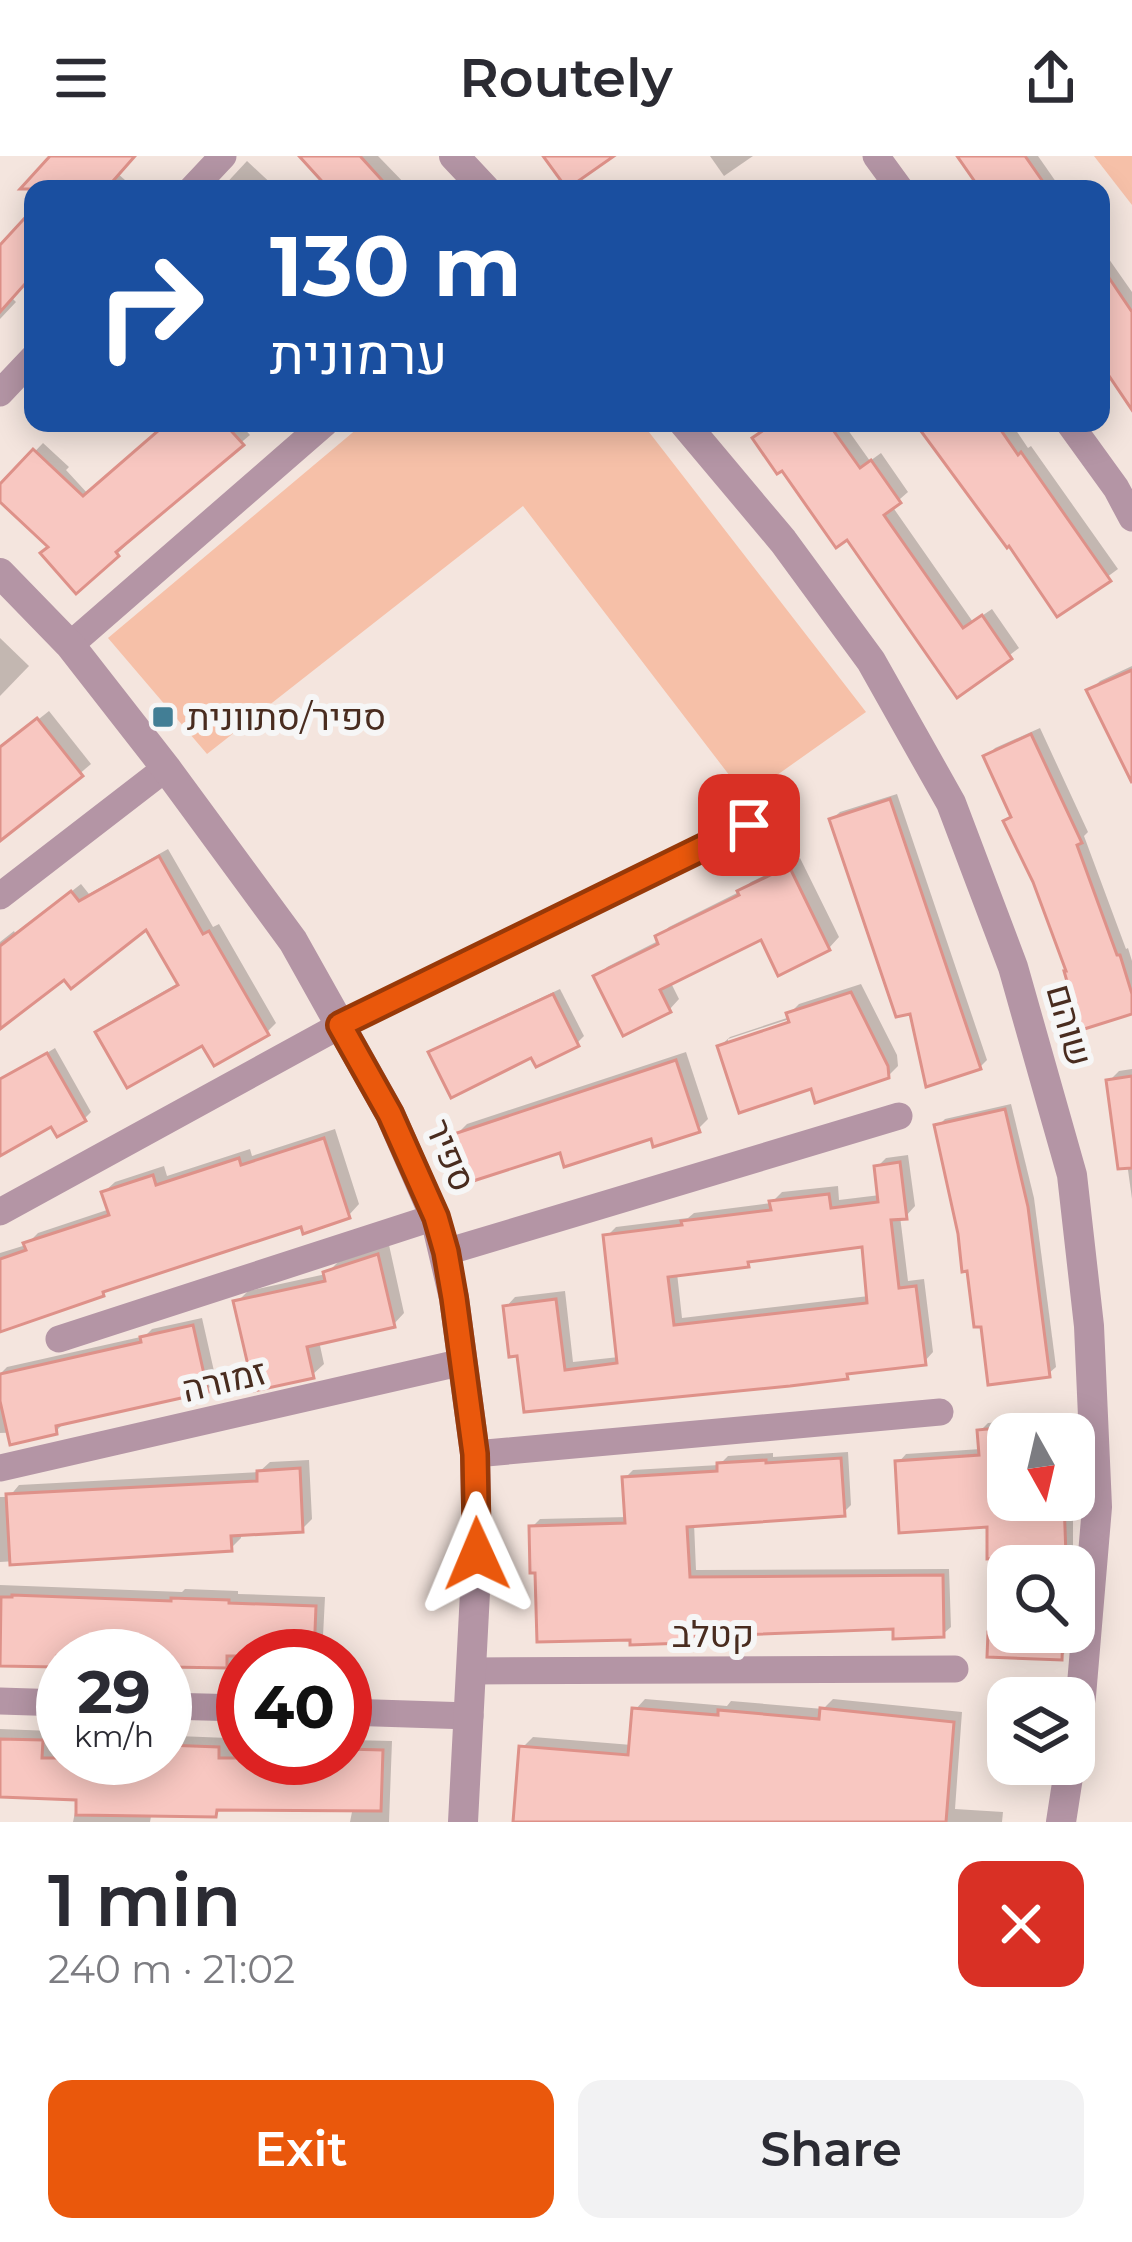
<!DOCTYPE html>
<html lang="en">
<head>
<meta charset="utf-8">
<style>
  body { margin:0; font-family:Montserrat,Heebo,sans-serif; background:#f2f2f3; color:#2b2b33; height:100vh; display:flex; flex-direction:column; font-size:45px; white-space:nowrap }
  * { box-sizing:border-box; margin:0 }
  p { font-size:39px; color:#7c7c81 }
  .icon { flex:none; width:66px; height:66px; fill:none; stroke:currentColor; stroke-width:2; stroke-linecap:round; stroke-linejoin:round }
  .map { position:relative; height:1666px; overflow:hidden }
  .details { display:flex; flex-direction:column; background:#fff; flex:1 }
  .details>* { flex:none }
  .banner { position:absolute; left:24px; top:24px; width:1086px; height:252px; border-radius:24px; box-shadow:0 6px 30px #0003; background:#1a4fa0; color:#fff; overflow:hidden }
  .needle { width:78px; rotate:172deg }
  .buttons { position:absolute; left:987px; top:1257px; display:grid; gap:24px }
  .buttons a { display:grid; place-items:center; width:108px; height:108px; border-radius:24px; background:#fff; box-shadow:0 6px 30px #0003; font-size:60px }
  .speed { position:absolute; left:36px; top:1473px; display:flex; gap:24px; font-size:60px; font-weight:700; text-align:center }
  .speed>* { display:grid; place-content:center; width:156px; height:156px; border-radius:50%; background:#fff; box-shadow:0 6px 30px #0003; line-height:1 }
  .speed small { font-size:30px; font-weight:400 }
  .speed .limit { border:18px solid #d22; background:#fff; color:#111 }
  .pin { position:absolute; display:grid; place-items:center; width:102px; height:102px; color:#fff; margin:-51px; border-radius:24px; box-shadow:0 6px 18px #0006 }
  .me { position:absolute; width:132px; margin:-66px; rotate:359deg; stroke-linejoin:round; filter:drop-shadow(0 0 9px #0008) }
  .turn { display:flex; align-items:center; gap:42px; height:252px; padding:0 48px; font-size:54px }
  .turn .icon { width:156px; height:156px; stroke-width:2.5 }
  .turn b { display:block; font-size:84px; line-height:102px }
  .round { display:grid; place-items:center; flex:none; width:126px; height:126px; border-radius:24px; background:#f2f2f3 }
  .overview { display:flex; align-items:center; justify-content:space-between; height:204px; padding:0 48px }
  h1 { font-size:72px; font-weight:600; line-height:90px }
  .cta { display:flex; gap:24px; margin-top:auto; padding:24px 48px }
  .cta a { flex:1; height:138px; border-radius:24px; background:#ea580c; color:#fff; font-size:48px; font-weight:600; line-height:138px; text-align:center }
  .cta a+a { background:#f2f2f3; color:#2b2b33 }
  header { display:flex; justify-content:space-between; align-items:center; height:156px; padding:0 48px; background:#fff; font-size:54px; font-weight:600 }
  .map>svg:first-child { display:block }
  .green { fill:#f6c0a8 }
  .shadow { fill:#0003; fill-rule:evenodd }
  .building { fill:#f8c7c1; stroke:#de9189; stroke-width:3; fill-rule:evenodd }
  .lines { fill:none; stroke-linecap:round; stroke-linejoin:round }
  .minor { stroke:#b495a5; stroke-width:27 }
  .tertiary { stroke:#b495a5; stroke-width:30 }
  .route-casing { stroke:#983908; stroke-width:30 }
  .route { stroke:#ea580c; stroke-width:21 }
  .poi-dot { fill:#427e95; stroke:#f6f6f6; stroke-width:4.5 }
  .labels { text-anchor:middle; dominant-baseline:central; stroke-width:12; stroke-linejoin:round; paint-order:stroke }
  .poi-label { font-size:36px; fill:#492c1f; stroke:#f6f6f6; text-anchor:start }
  .street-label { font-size:36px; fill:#492c1f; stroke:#f6f6f6 }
</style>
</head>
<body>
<header><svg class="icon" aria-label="menu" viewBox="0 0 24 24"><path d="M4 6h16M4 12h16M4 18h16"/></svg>Routely<svg class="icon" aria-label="share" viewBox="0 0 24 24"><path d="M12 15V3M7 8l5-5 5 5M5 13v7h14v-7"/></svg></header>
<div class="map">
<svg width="1132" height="1666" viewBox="0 0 1132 1666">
  <rect width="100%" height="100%" fill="#f4e5de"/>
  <g class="green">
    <polygon points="1094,0 1132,0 1132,49"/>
    <polygon points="364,267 642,267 866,556 746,641 523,350 207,598 108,482"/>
  </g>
  <g class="shadow">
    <polygon points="54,0 132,0 117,17 125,24 117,33 42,33"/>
    <polygon points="303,0 378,0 410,33 335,33"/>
    <polygon points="710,0 753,0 724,20"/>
    <polygon points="961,0 1038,0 1061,33 983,33"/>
    <polygon points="247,5 277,33 221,33"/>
    <polygon points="33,57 33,116 11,141 16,146 0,163 0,94"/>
    <polygon points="1101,82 1108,92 1104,96 1132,136 1132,248 1101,203"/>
    <polygon points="59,267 77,267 68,276"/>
    <polygon points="172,267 239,267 250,279 122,386 125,390 117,398 52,390 0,342 0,332 43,287 69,311 66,314 89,339"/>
    <polygon points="757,267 843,267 870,305 881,297 908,336 892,350 973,466 992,453 1019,492 958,538 848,380"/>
    <polygon points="919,267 1011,267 1028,292 1031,290 1118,413 1058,457"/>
    <polygon points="0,482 29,510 0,540"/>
    <polygon points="1132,510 1132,620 1090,535 1100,525"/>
    <polygon points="49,555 91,608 0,685 0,594"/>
    <polygon points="1040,572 1088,676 1084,680 1126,793 1128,792 1132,805 1132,855 1067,816 1013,659 987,600 995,592"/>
    <polygon points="897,638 987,904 980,911 912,855 832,663 840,656"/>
    <polygon points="168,693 213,771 219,768 276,867 267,876 203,886 99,877 108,867 180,826 147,770 64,819 0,870 0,786 14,775 16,779 81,728 89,738"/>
    <polygon points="800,702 839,781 829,792 762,780 670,825 679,843 669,854 597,821 607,811 660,784 658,781 669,771 741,735 751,726"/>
    <path d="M 861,828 L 897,899 L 898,910 L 888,920 L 813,930 L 720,890 L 730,881 L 790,861 L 789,858 L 799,848 ZM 802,859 L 804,865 L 728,889 L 728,883 Z"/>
    <polygon points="560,833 584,880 577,887 533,898 431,897 439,890"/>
    <polygon points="55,892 91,956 84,963 52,967 0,996 0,926"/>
    <polygon points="686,896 708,963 698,973 562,993 457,978 467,968"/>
    <polygon points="1132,913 1132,1043 1124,985 1109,925 1119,915"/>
    <polygon points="1011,948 1034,1042 1056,1211 1048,1218 969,1111 938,970 945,963"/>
    <polygon points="335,973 359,1048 349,1059 303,1067 109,1131 102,1137 0,1171 0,1097 26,1089 38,1077 110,1053 104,1036 115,1026 164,1010 167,1020 250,993 252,1000"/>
    <path d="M 908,999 L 915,1050 L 906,1060 L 900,1060 L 908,1125 L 924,1123 L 933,1196 L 924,1206 L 852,1214 L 846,1220 L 527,1253 L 520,1196 L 506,1151 L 515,1141 L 565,1135 L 573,1206 L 619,1201 L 607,1080 L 616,1071 L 688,1062 L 694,1057 L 771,1047 L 782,1036 L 838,1030 L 839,1044 L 880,1039 L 877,1011 L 886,1002 ZM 864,1088 L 869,1140 L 682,1162 L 677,1117 L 747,1108 L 754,1102 Z"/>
    <polygon points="389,1089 404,1157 393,1169 319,1185 324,1208 312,1219 237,1146 248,1135 326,1118 338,1106"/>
    <polygon points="202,1162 216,1224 207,1234 66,1265 56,1275 0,1277 0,1218 7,1211 145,1180 152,1173"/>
    <polygon points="1063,1261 1065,1278 1008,1278 1008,1344 1073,1344 1073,1410 1008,1410 1008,1476 1070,1476 1069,1492 1061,1501 990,1498 990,1368 898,1307 906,1298 981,1293 980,1275 988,1267"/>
    <polygon points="848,1296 851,1349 843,1357 694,1367 696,1414 949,1413 951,1471 943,1478 896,1470 689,1478 683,1484 532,1371 540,1363 628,1361 625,1322 633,1314 719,1309 728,1300 773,1297 773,1301"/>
    <polygon points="309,1304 312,1363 302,1373 241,1377 241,1382 231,1392 0,1406 0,1341 9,1341 19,1329 259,1316 270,1306"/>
    <polygon points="0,1429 182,1436 185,1433 238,1435 238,1438 325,1441 322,1500 243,1500 243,1510 165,1508 165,1500 63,1500 63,1508 0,1506"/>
    <polygon points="1009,1537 1049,1542 1008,1542 1008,1606 997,1605 1002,1544"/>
    <polygon points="645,1543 727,1550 731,1545 823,1553 833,1543 962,1556 955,1653 1003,1656 1002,1666 514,1666 522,1592 533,1581 632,1589 635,1554"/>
    <polygon points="0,1573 52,1575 52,1581 63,1581 63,1602 165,1602 165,1584 174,1584 178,1580 228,1582 228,1587 243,1587 243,1602 345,1602 345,1589 350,1584 392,1585 389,1666 350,1666 353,1651 222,1651 215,1658 152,1655 150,1666 73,1666 78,1641 0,1638"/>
  </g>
  <g class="building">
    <polygon points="50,0 135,0 106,33 20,33"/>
    <polygon points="299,0 360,0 390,33 329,33"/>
    <polygon points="543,0 614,0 567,33"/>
    <polygon points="957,0 1025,0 1048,33 980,33"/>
    <polygon points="33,53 33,119 0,156 0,89"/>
    <polygon points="1101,110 1132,156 1132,254 1101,208"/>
    <polygon points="167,267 224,267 244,289 116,396 119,400 76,438 40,397 48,391 0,346 0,328 33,293 83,340"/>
    <polygon points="774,267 828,267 860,312 871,304 901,347 884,359 963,472 982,459 1012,503 957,542 847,384 836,392 782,315 777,318 752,282"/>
    <polygon points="915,267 996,267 1018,299 1021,296 1111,425 1057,461 1009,390 1007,392"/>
    <polygon points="1132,514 1132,627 1086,534"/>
    <polygon points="37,562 83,620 0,685 0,591"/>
    <polygon points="1031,578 1082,687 1077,689 1117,799 1120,799 1132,838 1132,858 1081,874 1064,815 1066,815 1033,726 1003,665 1011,661 983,600"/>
    <polygon points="890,643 981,913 926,931 910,858 896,861 829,663"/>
    <polygon points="159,700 203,778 209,775 269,879 214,910 202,890 127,932 95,876 178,829 146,774 71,833 64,824 0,873 0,790 71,735 79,745"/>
    <polygon points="789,710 830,794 778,820 761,784 660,834 671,856 623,880 593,820 658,788 655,780 739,739 737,735"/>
    <polygon points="851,836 888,910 889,922 815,947 811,933 739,957 717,890 789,866 786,857"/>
    <polygon points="553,838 579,890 536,911 531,902 451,942 428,896"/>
    <polygon points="47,897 86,965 57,981 51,971 0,1000 0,923"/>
    <polygon points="676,904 700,976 653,991 651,983 564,1011 560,997 470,1026 454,978"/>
    <polygon points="1132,920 1132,1012 1118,1013 1106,924"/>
    <polygon points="1005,953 1028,1051 1050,1221 988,1229 981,1171 974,1171 967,1115 962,1116 958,1078 934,969"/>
    <polygon points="324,982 350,1062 303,1078 301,1071 212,1100 103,1136 104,1140 0,1176 0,1103 26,1094 23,1087 109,1059 101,1036 153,1019 156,1029 239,1002 241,1009"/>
    <path d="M 900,1006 L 907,1063 L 891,1064 L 899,1132 L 916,1130 L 926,1209 L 847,1218 L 848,1223 L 790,1230 L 524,1256 L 517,1200 L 509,1201 L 503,1150 L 556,1143 L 565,1214 L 617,1207 L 603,1079 L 682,1069 L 681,1065 L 771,1054 L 769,1045 L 829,1038 L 831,1052 L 878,1046 L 874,1010 ZM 862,1091 L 867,1147 L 674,1169 L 668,1121 L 749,1111 L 748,1106 Z"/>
    <polygon points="378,1098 395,1171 307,1191 314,1222 254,1235 233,1145 325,1125 323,1116"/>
    <polygon points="193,1169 208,1236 56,1270 57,1278 10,1289 0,1245 0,1218 141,1186 140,1181"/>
    <polygon points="1008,1271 1008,1344 1064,1344 1066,1400 987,1403 987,1371 899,1377 895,1305 979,1299 977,1274"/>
    <polygon points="841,1302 845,1360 687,1371 690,1421 943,1419 944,1481 893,1483 893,1473 684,1481 685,1487 630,1489 630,1484 537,1486 535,1417 530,1417 529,1370 625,1367 622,1321 717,1315 717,1307 766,1304 766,1307"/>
    <polygon points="300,1312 303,1376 231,1380 232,1395 10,1409 6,1338 257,1325 257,1315"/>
    <polygon points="12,1439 171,1445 171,1442 229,1444 229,1447 316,1450 314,1500 227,1500 227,1512 169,1511 170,1500 57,1500 56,1511 0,1510 1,1441 12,1441"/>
    <polygon points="988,1476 1063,1476 1062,1504 987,1501"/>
    <polygon points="632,1552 718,1559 718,1554 819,1563 820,1552 954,1566 946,1666 513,1666 519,1590 628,1599"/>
    <polygon points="0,1583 43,1584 42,1602 165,1602 165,1589 219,1591 219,1602 345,1602 345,1593 383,1594 381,1655 217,1654 216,1661 76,1659 76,1644 0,1641"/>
  </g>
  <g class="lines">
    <g class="minor">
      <polyline points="876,0 900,33"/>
      <polyline points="192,33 223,0"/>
      <polyline points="0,237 33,202"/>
      <polyline points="1069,267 1116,332 1132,362"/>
      <polyline points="70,489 325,267"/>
      <polyline points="0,740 166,612"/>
      <polyline points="0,1056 341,869 749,669"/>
      <polyline points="446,1096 899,960"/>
      <polyline points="59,1183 435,1061"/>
      <polyline points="475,1298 940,1256"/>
      <polyline points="0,1312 463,1206"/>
      <polyline points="472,1515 955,1513"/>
      <polyline points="0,1545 63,1547"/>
      <polyline points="165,1550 243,1552"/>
      <polyline points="345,1556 470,1560"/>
    </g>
    <g class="tertiary">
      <polyline points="454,0 485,33"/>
      <polyline points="684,267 783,385 871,505 951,647 1013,811 1072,1019 1089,1170 1097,1351 1081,1540 1074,1585"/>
      <polyline points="0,417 70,489 166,612 293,785 390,958 435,1061 454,1142 475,1298 477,1398 463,1666"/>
      <polyline points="1061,1666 1070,1608"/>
    </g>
  </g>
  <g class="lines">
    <g class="route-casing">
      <polyline id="route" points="477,1398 475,1298 454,1142 446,1096 436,1061 390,958 340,869 749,669"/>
    </g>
    <use href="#route" class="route"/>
  </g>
  <rect class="poi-dot" x="151" y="549" width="24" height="24" rx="6"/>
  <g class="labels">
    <g class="poi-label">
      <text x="187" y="561">ספיר/סתוונית</text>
    </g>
    <g class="street-label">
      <text transform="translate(1070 869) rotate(74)">שוהם</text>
      <text transform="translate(451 999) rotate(67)">ספיר</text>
      <text transform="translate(224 1224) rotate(-13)">זמורה</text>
      <text x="713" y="1478">קטלב</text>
    </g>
  </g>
</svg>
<div class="buttons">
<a><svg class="needle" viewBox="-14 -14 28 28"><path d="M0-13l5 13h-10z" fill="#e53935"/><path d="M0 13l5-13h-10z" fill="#7c7c81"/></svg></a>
<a><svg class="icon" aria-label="search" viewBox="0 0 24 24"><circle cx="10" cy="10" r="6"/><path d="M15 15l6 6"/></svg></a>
<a><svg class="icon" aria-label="layers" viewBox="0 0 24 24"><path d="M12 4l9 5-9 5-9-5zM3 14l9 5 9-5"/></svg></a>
</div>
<div class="speed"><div>29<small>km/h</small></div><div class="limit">40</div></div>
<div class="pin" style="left:749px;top:669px;background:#d93025"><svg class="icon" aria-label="arrive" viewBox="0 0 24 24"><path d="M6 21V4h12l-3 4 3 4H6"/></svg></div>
<svg class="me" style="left:477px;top:1398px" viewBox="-20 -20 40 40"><path d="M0-17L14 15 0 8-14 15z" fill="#ea580c" stroke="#fff" stroke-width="4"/></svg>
<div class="banner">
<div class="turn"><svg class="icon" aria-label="right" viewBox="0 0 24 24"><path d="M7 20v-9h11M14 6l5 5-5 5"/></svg><div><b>130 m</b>ערמונית</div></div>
</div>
</div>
<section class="details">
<div class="overview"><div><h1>1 min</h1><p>240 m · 21:02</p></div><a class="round" style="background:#d93025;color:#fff"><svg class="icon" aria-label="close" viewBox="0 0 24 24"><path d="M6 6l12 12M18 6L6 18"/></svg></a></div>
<div class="cta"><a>Exit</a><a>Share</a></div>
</section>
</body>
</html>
